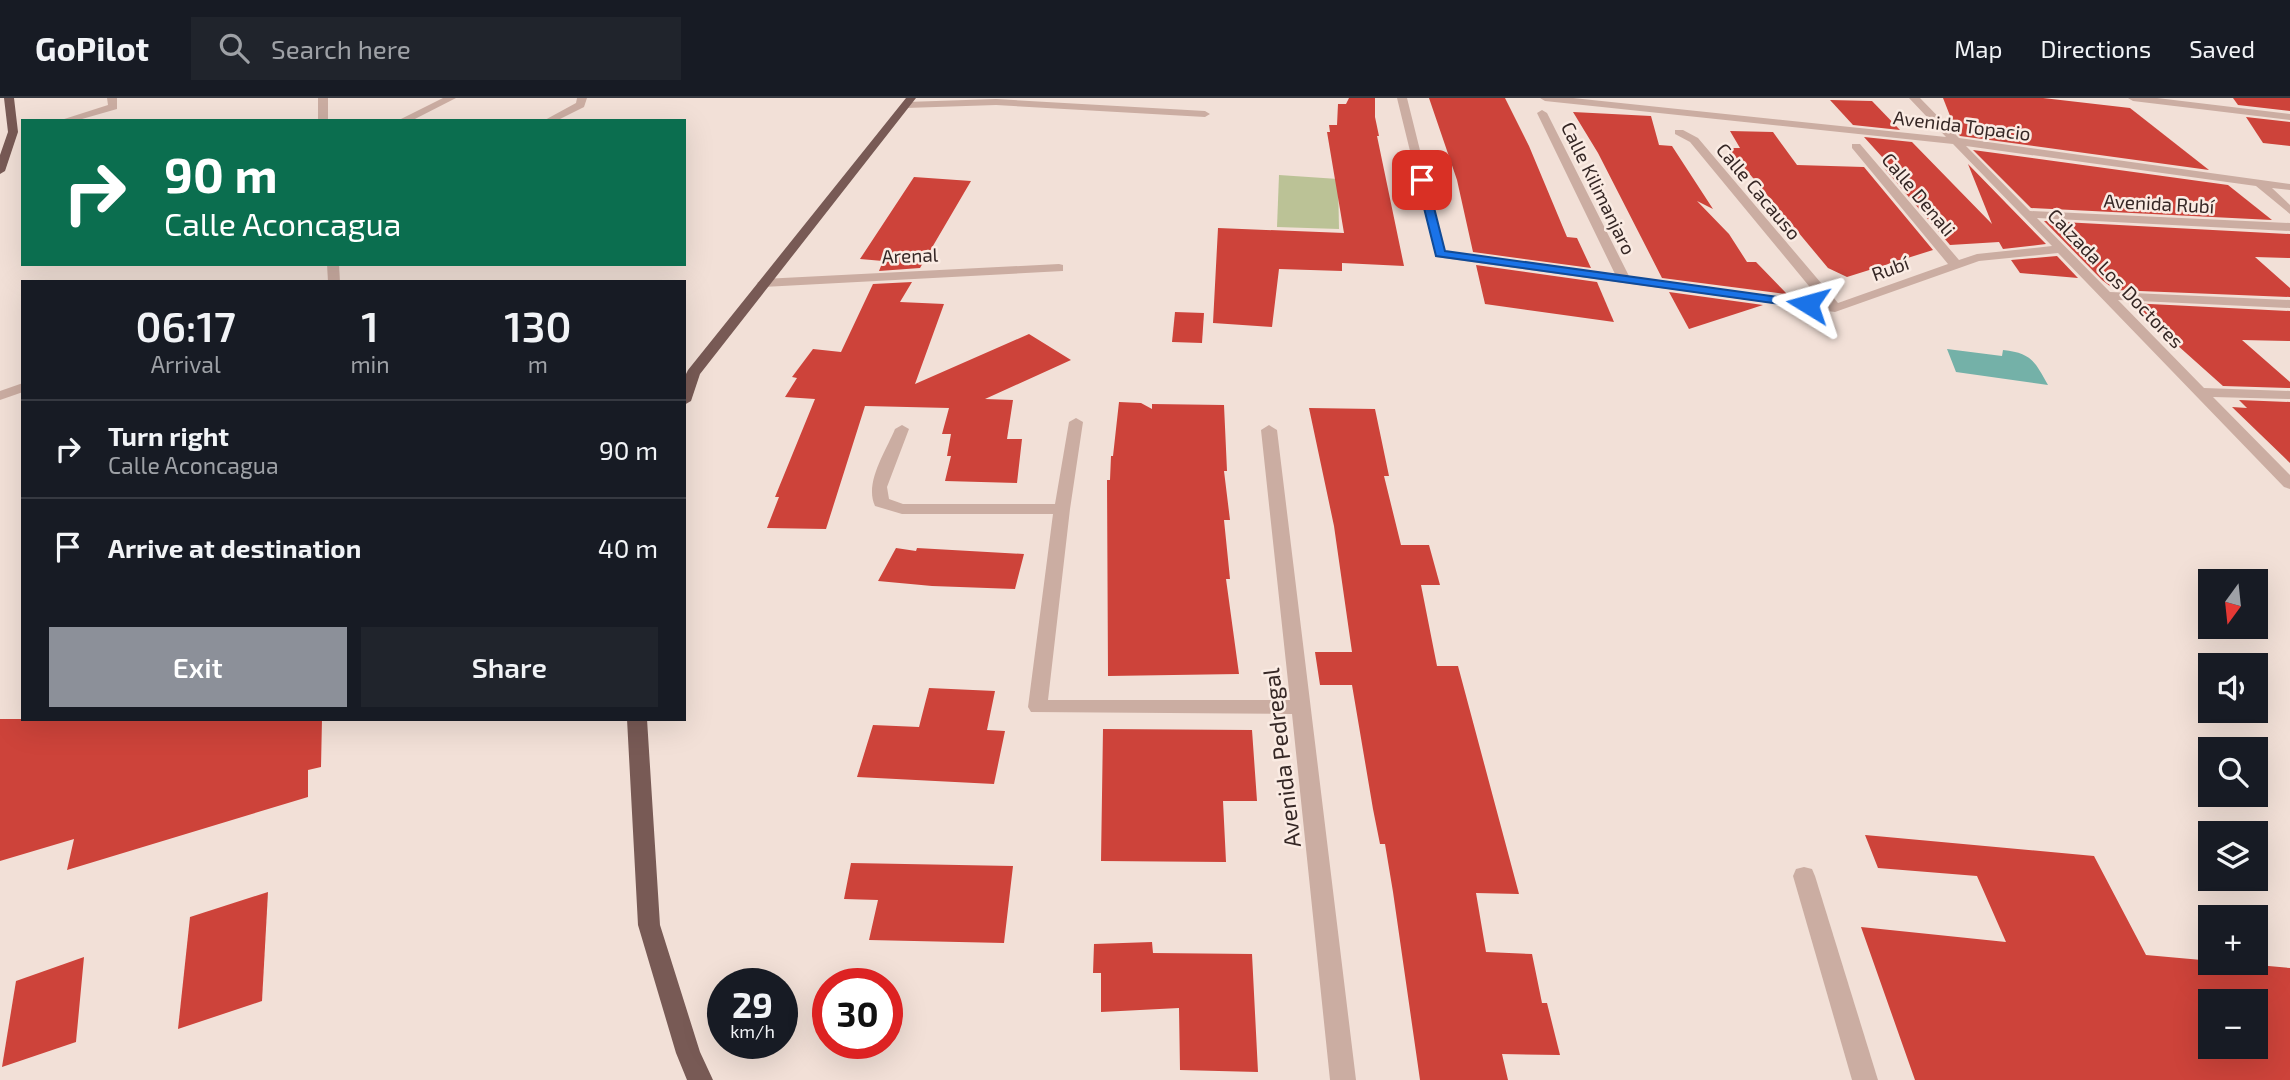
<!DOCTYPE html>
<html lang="en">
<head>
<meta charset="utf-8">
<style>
  body { margin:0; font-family:"Exo 2",sans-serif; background:#20242c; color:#f1f3f6; height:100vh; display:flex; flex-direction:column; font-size:26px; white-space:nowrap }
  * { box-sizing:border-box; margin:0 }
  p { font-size:23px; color:#9ea1a6 }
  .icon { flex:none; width:38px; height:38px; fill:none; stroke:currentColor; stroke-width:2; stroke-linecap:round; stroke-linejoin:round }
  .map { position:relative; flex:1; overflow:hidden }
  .details { position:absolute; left:21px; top:182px; width:665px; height:441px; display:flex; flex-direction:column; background:#171b24; border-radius:0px; box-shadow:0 7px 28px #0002 }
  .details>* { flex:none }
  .guide { position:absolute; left:21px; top:21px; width:665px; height:147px; border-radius:0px; box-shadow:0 7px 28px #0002; background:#0b6e4f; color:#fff; overflow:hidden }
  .needle { width:46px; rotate:195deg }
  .tools { position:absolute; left:2198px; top:471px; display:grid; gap:14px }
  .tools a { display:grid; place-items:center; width:70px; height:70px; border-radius:0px; background:#171b24; box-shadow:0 7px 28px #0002; font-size:35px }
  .speed { position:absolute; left:707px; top:870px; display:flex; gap:14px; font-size:35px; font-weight:700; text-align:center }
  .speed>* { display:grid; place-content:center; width:91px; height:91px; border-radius:50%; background:#171b24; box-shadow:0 7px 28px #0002; line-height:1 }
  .speed small { font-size:18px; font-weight:400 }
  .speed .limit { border:10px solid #d22; background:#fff; color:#111 }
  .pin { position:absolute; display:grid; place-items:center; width:60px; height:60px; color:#fff; margin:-30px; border-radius:14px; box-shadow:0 4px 10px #0006 }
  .me { position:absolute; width:77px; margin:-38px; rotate:278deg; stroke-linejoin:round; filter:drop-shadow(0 0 5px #0008) }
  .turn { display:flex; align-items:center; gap:24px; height:147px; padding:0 28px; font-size:32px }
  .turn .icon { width:91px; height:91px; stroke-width:2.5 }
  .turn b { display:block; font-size:49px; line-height:60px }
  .eta { display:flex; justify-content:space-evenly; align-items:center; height:119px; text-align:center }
  .eta b { font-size:42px; font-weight:600; line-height:49px }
  .primary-button { display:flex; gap:14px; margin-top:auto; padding:14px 28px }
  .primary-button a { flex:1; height:80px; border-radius:0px; background:#8c9099; color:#fff; font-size:28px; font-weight:600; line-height:80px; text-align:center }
  .primary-button a+a { background:#20242c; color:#f1f3f6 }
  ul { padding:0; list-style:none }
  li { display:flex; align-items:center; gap:21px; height:98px; padding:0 28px; border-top:2px solid #363941 }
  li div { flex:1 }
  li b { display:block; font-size:26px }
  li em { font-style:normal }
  header { display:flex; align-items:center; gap:42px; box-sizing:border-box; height:98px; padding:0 35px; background:#171b24; border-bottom:2px solid #363941 }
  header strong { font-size:33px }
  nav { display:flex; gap:38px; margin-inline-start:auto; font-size:24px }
  .search { width:490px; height:63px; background:#20242c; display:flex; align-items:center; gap:18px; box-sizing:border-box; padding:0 24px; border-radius:0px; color:#9ea1a6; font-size:26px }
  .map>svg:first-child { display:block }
  .green { fill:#bbc296 }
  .water { fill:#74b1a8 }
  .building { fill:#cd433a; fill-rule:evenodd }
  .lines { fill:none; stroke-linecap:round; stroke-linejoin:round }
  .service { fill:#cbada2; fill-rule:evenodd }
  .minor { fill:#cbada2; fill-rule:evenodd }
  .primary { fill:#785a55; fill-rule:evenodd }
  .route { fill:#1a73e8; stroke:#114b97; stroke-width:2 }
  .labels { text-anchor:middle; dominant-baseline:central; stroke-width:5; stroke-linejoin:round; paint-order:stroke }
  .far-street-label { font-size:19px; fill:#352725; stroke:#faebe3 }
  .street-label { font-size:23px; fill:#352725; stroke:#faebe3 }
</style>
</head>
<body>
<header>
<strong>GoPilot</strong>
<div class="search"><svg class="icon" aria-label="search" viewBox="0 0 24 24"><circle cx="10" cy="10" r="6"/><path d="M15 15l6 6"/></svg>Search here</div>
<nav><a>Map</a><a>Directions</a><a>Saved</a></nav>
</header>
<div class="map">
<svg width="2290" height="982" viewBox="0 0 2290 982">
  <rect width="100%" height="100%" fill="#f2e0d7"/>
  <polygon class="green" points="1279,77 1338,81 1339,131 1277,129"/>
  <path class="water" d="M 1947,251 L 2002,258 L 2003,252 C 2032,255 2035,264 2048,287 L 1956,274 Z"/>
  <g class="building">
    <polygon points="1349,0 1375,0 1375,19 1379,38 1377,38 1404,168 1342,165 1342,173 1279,171 1272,229 1213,225 1218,130 1344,135 1327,34 1330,34 1329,27 1337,27 1338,6 1346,6"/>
    <polygon points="1429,0 1505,0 1529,48 1567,139 1577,140 1591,170 1473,154 1457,82"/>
    <polygon points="1943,0 2043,0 2130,10 2209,72 1960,38 1956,33"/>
    <polygon points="2233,0 2290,0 2290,13 2238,7"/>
    <polygon points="1830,2 1872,3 1900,32 1853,27"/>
    <polygon points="1573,14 1651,18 1659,47 1672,48 1713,111 1697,103 1729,136 1747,164 1756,164 1787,196 1793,197 1662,180 1598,55"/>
    <polygon points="2246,19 2290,24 2290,48 2263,45"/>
    <polygon points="1730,33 1773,34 1797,67 1864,69 1933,152 1847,179 1828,170 1728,50 1740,50"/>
    <polygon points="1864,39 1912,44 1992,126 1968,66 2046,146 2003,151 1999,144 1950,147 1884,70 1892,70"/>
    <polygon points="1973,52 2228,87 2272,122 2031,110"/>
    <polygon points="914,79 971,83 920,170 879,173 883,163 860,161"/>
    <polygon points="2044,123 2290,136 2290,160 2255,159 2290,190 2290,199 2115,192 2102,182"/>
    <polygon points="2057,158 2078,180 2020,175 2011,162"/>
    <polygon points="1476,167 1597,184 1614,224 1485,206"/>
    <polygon points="912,184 900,204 944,206 915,286 1029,236 1071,262 985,301 1013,302 1007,341 1022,341 1017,385 945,383 951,358 947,358 951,336 942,336 949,310 865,308 826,431 767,430 779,399 775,399 815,301 785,299 797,280 792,279 813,251 841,254 873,186"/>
    <polygon points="1669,194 1763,207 1689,231"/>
    <polygon points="2130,205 2290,213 2290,243 2242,242 2290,284 2290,290 2223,288"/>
    <polygon points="1175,214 1204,215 1202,245 1172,244"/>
    <polygon points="2239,302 2290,304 2290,365 2232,309 2247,310"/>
    <polygon points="1119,304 1141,305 1152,311 1152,306 1224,307 1227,373 1224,373 1230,422 1224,422 1230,481 1226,481 1239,576 1108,578 1107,382 1110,382 1111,358 1113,358"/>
    <polygon points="1309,310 1375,311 1389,378 1384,378 1401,447 1429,447 1440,487 1421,487 1437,568 1458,568 1519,796 1476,795 1486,854 1532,856 1542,905 1547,905 1560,957 1502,956 1508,982 1420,982 1393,794 1385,746 1380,746 1373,711 1352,587 1320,587 1315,554 1352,554 1334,428"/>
    <polygon points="896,450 916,453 917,450 1024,456 1015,491 932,488 878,483"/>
    <polygon points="929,590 995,593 987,632 1005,633 994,686 857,679 873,627 919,629"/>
    <polygon points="0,621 322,621 321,669 308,672 308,699 67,772 74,741 0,763"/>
    <polygon points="1103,631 1252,632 1257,703 1223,703 1226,764 1101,763"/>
    <path d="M 1865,737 L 2094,758 L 2146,857 L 2290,870 L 2290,982 L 1915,982 L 1861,829 L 2006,844 L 1977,778 L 1878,770 ZM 2210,903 L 2256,903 L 2256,948 L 2210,948 Z"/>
    <polygon points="851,765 1013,768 1004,845 869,842 878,802 844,801"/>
    <polygon points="268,794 262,903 178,931 190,819"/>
    <polygon points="1152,844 1153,855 1252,856 1258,974 1180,972 1179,910 1101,914 1101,875 1093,875 1094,846"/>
    <polygon points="84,859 76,944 2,969 16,883"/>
  </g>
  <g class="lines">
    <g class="service">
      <polygon points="107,0 117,0 117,11 75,23 58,23 108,7"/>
      <polygon points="996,1 1205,13 1210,16 1205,19 996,7 906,10 901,7 906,4"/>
      <polygon points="1059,166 1063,167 1063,173 763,189 757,185 763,181"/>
      <polygon points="1804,769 1812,771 1815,778 1878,982 1852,982 1793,778 1796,771"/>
    </g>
    <g class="minor">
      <rect x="318" y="0" width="10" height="23"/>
      <polygon points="443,0 456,0 411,23 397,23"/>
      <polygon points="577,0 587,0 584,9 556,23 543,23 576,5"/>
      <polygon points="1397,0 1407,0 1445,153 1615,176 1537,15 1542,12 1547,15 1629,178 1823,205 1690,44 1675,36 1675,32 1683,32 1698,40 1838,205 1948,166 1852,50 1852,46 1860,46 1959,162 1977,156 2052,148 1953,46 1545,3 1540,0 1573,0 1946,39 1909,0 1920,0 1959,40 2290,86 2290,92 2272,90 2290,107 2290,116 2256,88 1966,48 2030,113 2290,125 2290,133 2037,120 2110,194 2290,202 2290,210 2118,202 2204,290 2290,293 2290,301 2213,299 2290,377 2290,391 2284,389 2058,155 1979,163 1835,214 1436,159"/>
      <polygon points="2128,0 2157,0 2290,16 2290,22 2133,3"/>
      <polygon points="327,166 339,166 340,184 328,184"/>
      <polygon points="23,285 23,294 0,302 0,293"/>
      <path d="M 1076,320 L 1083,324 L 1070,411 L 1048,602 L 1290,602 L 1261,332 L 1269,327 L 1277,332 L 1356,982 L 1330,982 L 1292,616 L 1031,614 L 1028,609 L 1053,416 L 902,416 L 875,408 C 864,385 886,353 895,331 L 902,327 L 909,331 L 887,389 L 889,401 L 903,406 L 1055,406 L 1069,324 Z"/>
    </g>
    <g class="primary">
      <polygon points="4,0 14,0 18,34 5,73 0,76 0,57 8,34"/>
      <polygon points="906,0 916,0 700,276 691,303 684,307 684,280 688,272"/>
      <polygon points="627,621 647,621 660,827 700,954 713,982 687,982 676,955 638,827"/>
    </g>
  </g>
  <polygon class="route" points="1422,79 1427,82 1445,153 1808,203 1814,206 1808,210 1436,158 1417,82"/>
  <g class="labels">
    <g class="far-street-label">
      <text transform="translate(1962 27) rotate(7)">Avenida Topacio</text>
      <text transform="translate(1599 90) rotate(64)">Calle Kilimanjaro</text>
      <text transform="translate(1759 93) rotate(50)">Calle Cacauso</text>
      <text transform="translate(1919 96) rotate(50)">Calle Denali</text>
      <text transform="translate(2159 105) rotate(3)">Avenida Rubí</text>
      <text transform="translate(910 157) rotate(-2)">Arenal</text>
      <text transform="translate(1890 170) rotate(-20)">Rubí</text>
      <text transform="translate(2116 180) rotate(46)">Calzada Los Doctores</text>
    </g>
    <g class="street-label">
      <text transform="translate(1281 660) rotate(-97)">Avenida Pedregal</text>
    </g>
  </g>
</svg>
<div class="tools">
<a><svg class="needle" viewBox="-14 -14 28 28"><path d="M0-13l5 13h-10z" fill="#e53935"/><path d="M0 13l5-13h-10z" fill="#9ea1a6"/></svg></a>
<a><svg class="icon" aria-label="sound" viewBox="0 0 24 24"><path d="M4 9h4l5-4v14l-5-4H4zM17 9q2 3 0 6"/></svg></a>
<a><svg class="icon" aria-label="search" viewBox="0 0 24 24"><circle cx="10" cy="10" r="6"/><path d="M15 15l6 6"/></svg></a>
<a><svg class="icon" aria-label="layers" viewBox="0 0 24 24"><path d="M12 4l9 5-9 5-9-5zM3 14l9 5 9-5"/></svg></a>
<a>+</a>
<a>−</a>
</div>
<div class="speed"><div>29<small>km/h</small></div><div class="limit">30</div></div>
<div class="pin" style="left:1422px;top:82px;background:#d93025"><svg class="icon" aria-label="arrive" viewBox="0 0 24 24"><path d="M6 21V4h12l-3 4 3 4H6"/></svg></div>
<svg class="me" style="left:1808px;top:206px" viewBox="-20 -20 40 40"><path d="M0-17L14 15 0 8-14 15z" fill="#1a73e8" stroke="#fff" stroke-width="4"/></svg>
<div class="guide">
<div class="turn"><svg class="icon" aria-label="right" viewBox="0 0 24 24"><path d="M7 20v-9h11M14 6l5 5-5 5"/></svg><div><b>90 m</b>Calle Aconcagua</div></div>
</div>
<section class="details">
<div class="eta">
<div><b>06:17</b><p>Arrival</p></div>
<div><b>1</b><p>min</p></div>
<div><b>130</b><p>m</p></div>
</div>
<ul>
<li><svg class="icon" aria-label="right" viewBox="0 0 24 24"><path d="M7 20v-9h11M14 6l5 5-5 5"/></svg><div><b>Turn right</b><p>Calle Aconcagua</p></div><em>90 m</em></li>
<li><svg class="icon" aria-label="arrive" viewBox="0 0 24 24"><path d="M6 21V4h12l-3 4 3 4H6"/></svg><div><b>Arrive at destination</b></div><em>40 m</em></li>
</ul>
<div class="primary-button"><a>Exit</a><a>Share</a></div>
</section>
</div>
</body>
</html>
